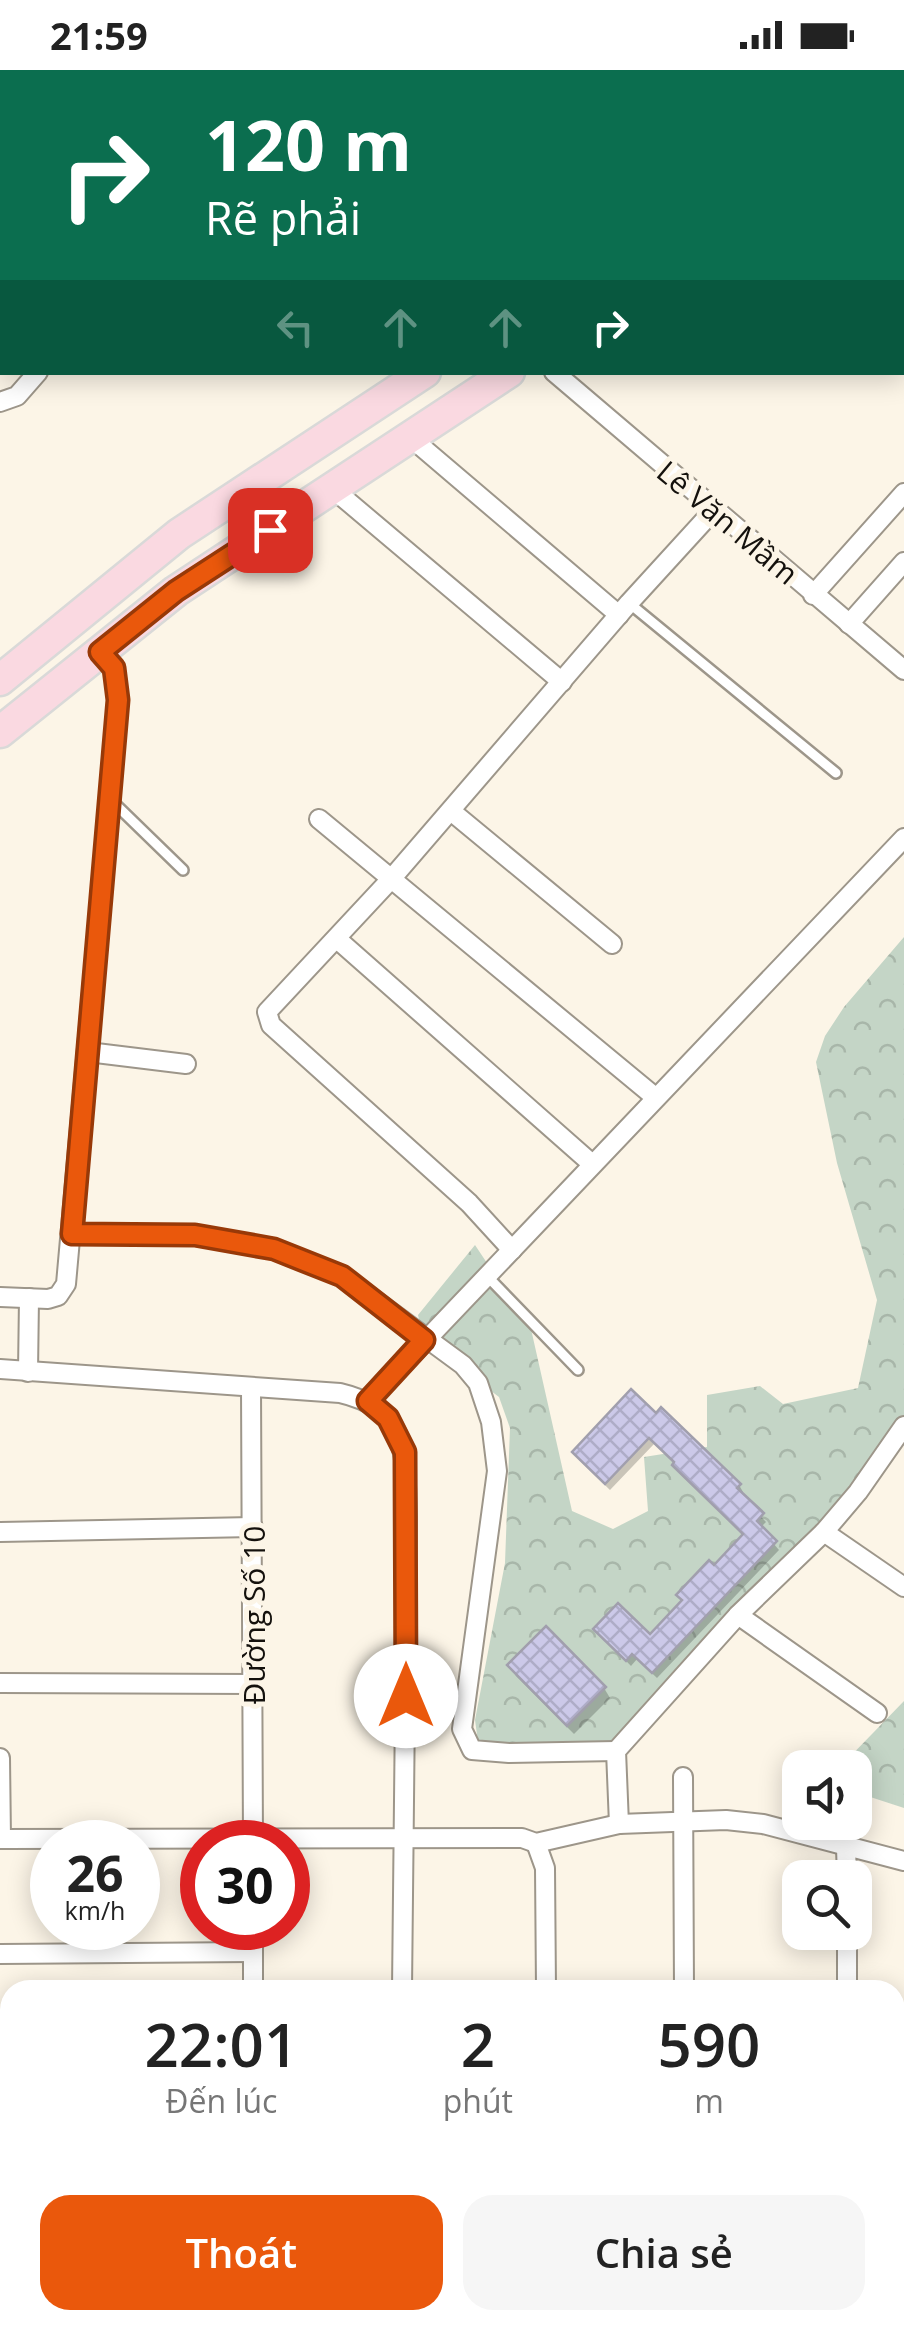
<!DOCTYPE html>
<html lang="vi">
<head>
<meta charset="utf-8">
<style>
  body { margin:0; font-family:"Open Sans",sans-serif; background:#f6f6f6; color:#222; height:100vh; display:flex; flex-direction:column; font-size:38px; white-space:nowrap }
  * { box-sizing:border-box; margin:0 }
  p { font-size:32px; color:#767676 }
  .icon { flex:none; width:55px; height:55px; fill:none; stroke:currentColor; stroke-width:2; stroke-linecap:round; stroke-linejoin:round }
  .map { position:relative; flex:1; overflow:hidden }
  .panel { position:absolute; left:0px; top:1910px; width:905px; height:350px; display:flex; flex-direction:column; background:#fff; border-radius:30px 30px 0 0; box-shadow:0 5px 25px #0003 }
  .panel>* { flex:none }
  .banner { position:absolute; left:0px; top:0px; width:905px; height:305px; box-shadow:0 5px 25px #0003; background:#0b6e4f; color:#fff; overflow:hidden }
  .tools { position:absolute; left:782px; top:1680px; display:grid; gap:20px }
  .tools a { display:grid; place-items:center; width:90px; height:90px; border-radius:20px; background:#fff; box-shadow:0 5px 25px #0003; font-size:50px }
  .speed { position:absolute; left:30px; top:1750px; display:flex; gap:20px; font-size:50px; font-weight:700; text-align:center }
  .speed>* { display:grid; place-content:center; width:130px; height:130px; border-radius:50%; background:#fff; box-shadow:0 5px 25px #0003; line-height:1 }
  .speed small { font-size:25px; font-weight:400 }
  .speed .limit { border:15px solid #d22; background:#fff; color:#111 }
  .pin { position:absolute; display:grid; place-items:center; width:85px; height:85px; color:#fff; margin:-42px; border-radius:20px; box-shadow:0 5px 15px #0006 }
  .me { position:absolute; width:110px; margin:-55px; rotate:0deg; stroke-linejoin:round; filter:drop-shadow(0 0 8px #0008) }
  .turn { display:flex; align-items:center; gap:35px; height:210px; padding:0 40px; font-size:45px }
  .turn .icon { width:130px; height:130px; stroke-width:2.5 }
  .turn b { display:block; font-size:70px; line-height:85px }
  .lanes { display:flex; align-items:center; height:95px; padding:0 40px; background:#0003; justify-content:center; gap:50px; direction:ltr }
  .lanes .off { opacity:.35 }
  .eta { display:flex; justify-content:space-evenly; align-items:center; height:170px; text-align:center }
  .eta b { font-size:60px; font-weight:600; line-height:70px }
  .cta { display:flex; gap:20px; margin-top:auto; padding:20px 40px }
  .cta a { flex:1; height:115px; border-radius:30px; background:#ea580c; color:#fff; font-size:40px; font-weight:600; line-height:115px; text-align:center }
  .cta a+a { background:#f6f6f6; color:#222 }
  .status { display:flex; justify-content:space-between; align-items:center; height:70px; padding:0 50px; background:#fff; direction:ltr }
  .status svg { height:28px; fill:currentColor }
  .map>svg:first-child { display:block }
  .forest { fill:url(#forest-crowns) }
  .shadow { fill:#0003 }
  .building { fill:url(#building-cross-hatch); stroke:#a19fad; stroke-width:2.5 }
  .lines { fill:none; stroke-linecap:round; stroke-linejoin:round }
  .lane-casing { stroke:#9d968a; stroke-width:14 }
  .street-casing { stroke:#9d968a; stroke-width:22 }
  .primary-casing { stroke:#d9d9d8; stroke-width:35 }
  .lane { stroke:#fff; stroke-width:9 }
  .street { stroke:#fff; stroke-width:18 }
  .primary { stroke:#fad9e1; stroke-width:30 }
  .route-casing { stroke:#983908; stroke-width:25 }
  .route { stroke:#ea580c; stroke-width:18 }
  .labels { text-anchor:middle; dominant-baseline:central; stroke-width:10; stroke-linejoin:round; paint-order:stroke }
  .street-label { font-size:30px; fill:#14110d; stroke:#fcf5e7 }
</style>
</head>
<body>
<div class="status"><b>21:59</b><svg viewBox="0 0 49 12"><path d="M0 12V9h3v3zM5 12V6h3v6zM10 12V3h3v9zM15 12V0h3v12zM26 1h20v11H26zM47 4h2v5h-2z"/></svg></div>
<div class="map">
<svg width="904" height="2260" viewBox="0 0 904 2260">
  <defs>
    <pattern id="forest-crowns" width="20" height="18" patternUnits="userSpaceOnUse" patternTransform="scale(2.5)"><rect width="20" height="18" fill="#c4d5c6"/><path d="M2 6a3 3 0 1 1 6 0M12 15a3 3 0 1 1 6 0" fill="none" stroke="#a8b6a9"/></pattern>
    <pattern id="building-cross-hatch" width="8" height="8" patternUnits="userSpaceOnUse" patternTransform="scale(2.5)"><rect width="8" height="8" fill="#ccc9e9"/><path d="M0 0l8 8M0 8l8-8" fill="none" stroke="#aeacc7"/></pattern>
  </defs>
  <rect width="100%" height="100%" fill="#fcf5e7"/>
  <g class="forest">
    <polygon points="904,867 904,1355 869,1399 616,1681 480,1686 475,1650 505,1493 510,1358 499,1327 424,1270 418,1245 475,1175 531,1259 572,1441 613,1459 648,1441 644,1387 707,1377 707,1325 760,1316 783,1334 858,1318 877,1230 837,1093 816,992 825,966 844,937"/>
    <polygon points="904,1631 904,1738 855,1722 855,1698 840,1697"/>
  </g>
  <g class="shadow">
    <polygon points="631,1323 739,1415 743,1422 741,1425 766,1452 760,1458 779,1480 657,1608 637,1589 631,1596 596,1560 650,1568 683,1533 679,1525 714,1498 745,1466 679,1403 676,1394 654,1374 610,1420 579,1390 575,1383"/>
    <polygon points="510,1596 604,1618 610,1628 574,1664 516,1606"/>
  </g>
  <g class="building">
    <polygon points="631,1319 656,1343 661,1337 741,1414 737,1418 764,1443 757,1451 777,1471 652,1603 632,1584 626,1591 593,1559 618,1533 650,1564 682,1530 676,1525 709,1490 714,1495 743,1464 672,1395 674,1392 649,1368 605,1414 572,1382"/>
    <polygon points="546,1556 606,1617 567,1656 507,1595"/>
  </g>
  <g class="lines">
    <g class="lane-casing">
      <g id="lane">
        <polyline points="326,2 328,1"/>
        <polyline points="431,2 433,0"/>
        <polyline points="629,533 836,703"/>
        <polyline points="112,731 183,800"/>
        <polyline points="487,1206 578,1300"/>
      </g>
    </g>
    <g class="street-casing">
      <g id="street">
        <polyline points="190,0 193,2"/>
        <polyline points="171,2 173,0"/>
        <polyline points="211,2 213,0"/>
        <polyline points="554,302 904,600"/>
        <polyline points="0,332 17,326 38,302"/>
        <polyline points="410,367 619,545"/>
        <polyline points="333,419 562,612"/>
        <polyline points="813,525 904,423"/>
        <polyline points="849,554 904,492"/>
        <polyline points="451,741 612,874"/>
        <polyline points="319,749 655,1027"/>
        <polyline points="337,869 591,1093"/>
        <polyline points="88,982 186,994"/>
        <polyline points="72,1164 195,1165 274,1179 342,1206 463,1295 478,1313 491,1352 497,1401 462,1659 472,1680 509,1683 616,1681"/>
        <polyline points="512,1180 469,1133 271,955 267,942 392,808 629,533 713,441"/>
        <polyline points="0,1227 48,1229 58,1226 66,1214 118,630 113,598 100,582"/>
        <path d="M 0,1299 L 340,1323 C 410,1339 405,1387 407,1447 L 402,1920"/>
        <polyline points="28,1302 29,1228"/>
        <polyline points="251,1317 253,1772"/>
        <polyline points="368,1331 904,768"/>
        <polyline points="0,1462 253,1457"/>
        <polyline points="824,1462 904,1517"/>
        <polyline points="738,1545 877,1643"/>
        <polyline points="0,1613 254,1614"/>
        <polyline points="0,1688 1,1769"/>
        <polyline points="683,1707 684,1920"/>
        <polyline points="619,1754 616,1681 738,1545 824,1462 858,1422 904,1356"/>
        <polyline points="0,1769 522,1768 536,1773 619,1754 726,1750 763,1754 904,1791"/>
        <polyline points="536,1773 545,1798 546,1920"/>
        <polyline points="846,1778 847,1808"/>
        <polyline points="847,1862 847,1920"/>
        <polyline points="0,1884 253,1882"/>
        <polyline points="253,1920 253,1858"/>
        <polyline points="0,1979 10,1979"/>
        <polyline points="895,2054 904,2057"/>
        <polyline points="0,2151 10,2151"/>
        <polyline points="0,2180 10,2180"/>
        <polyline points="255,2250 255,2260"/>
        <polyline points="547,2250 547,2260"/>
        <polyline points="683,2250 683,2260"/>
        <polyline points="864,2250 893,2260"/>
      </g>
    </g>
    <g class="primary-casing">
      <g id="primary">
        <polyline points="885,2 889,0"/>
        <polyline points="902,40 904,39"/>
        <polyline points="0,610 179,464 425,302"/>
        <polyline points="0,662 176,521 509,302"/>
      </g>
    </g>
    <use href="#lane" class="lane"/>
    <use href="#street" class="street"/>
    <use href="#primary" class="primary"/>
  </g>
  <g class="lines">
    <g class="route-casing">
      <polyline id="route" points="270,460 176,521 100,582 114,598 118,630 72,1164 195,1165 274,1179 342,1206 424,1270 368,1331 388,1348 405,1382 406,1626"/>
    </g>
    <use href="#route" class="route"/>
  </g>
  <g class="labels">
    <g class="street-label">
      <text transform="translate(728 452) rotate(40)">Lê Văn Mầm</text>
      <text transform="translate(253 1545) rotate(-90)">Đường Số 10</text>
    </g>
  </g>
</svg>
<div class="tools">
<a><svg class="icon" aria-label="sound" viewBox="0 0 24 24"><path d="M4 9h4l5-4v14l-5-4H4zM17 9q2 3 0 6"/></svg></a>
<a><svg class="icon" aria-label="search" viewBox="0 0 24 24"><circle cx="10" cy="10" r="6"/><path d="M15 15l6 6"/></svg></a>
</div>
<div class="speed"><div>26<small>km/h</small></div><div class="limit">30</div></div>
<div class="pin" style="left:270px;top:460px;background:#d93025"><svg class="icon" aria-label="arrive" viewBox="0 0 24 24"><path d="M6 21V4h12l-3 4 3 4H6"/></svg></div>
<svg class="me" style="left:406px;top:1626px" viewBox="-20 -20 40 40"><circle r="19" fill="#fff"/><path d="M0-13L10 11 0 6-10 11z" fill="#ea580c"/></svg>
<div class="banner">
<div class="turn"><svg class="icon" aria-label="right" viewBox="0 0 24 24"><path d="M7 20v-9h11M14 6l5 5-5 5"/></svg><div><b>120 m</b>Rẽ phải</div></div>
<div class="lanes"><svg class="icon off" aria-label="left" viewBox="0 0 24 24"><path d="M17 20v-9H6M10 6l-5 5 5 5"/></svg><svg class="icon off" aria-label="ahead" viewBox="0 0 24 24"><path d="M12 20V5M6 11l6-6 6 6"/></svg><svg class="icon off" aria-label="ahead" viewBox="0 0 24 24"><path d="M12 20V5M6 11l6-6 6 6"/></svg><svg class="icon" aria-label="right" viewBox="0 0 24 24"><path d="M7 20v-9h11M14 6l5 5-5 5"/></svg></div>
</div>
<section class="panel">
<div class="eta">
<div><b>22:01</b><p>Đến lúc</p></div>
<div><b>2</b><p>phút</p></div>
<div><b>590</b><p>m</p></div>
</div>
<div class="cta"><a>Thoát</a><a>Chia sẻ</a></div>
</section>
</div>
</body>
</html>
